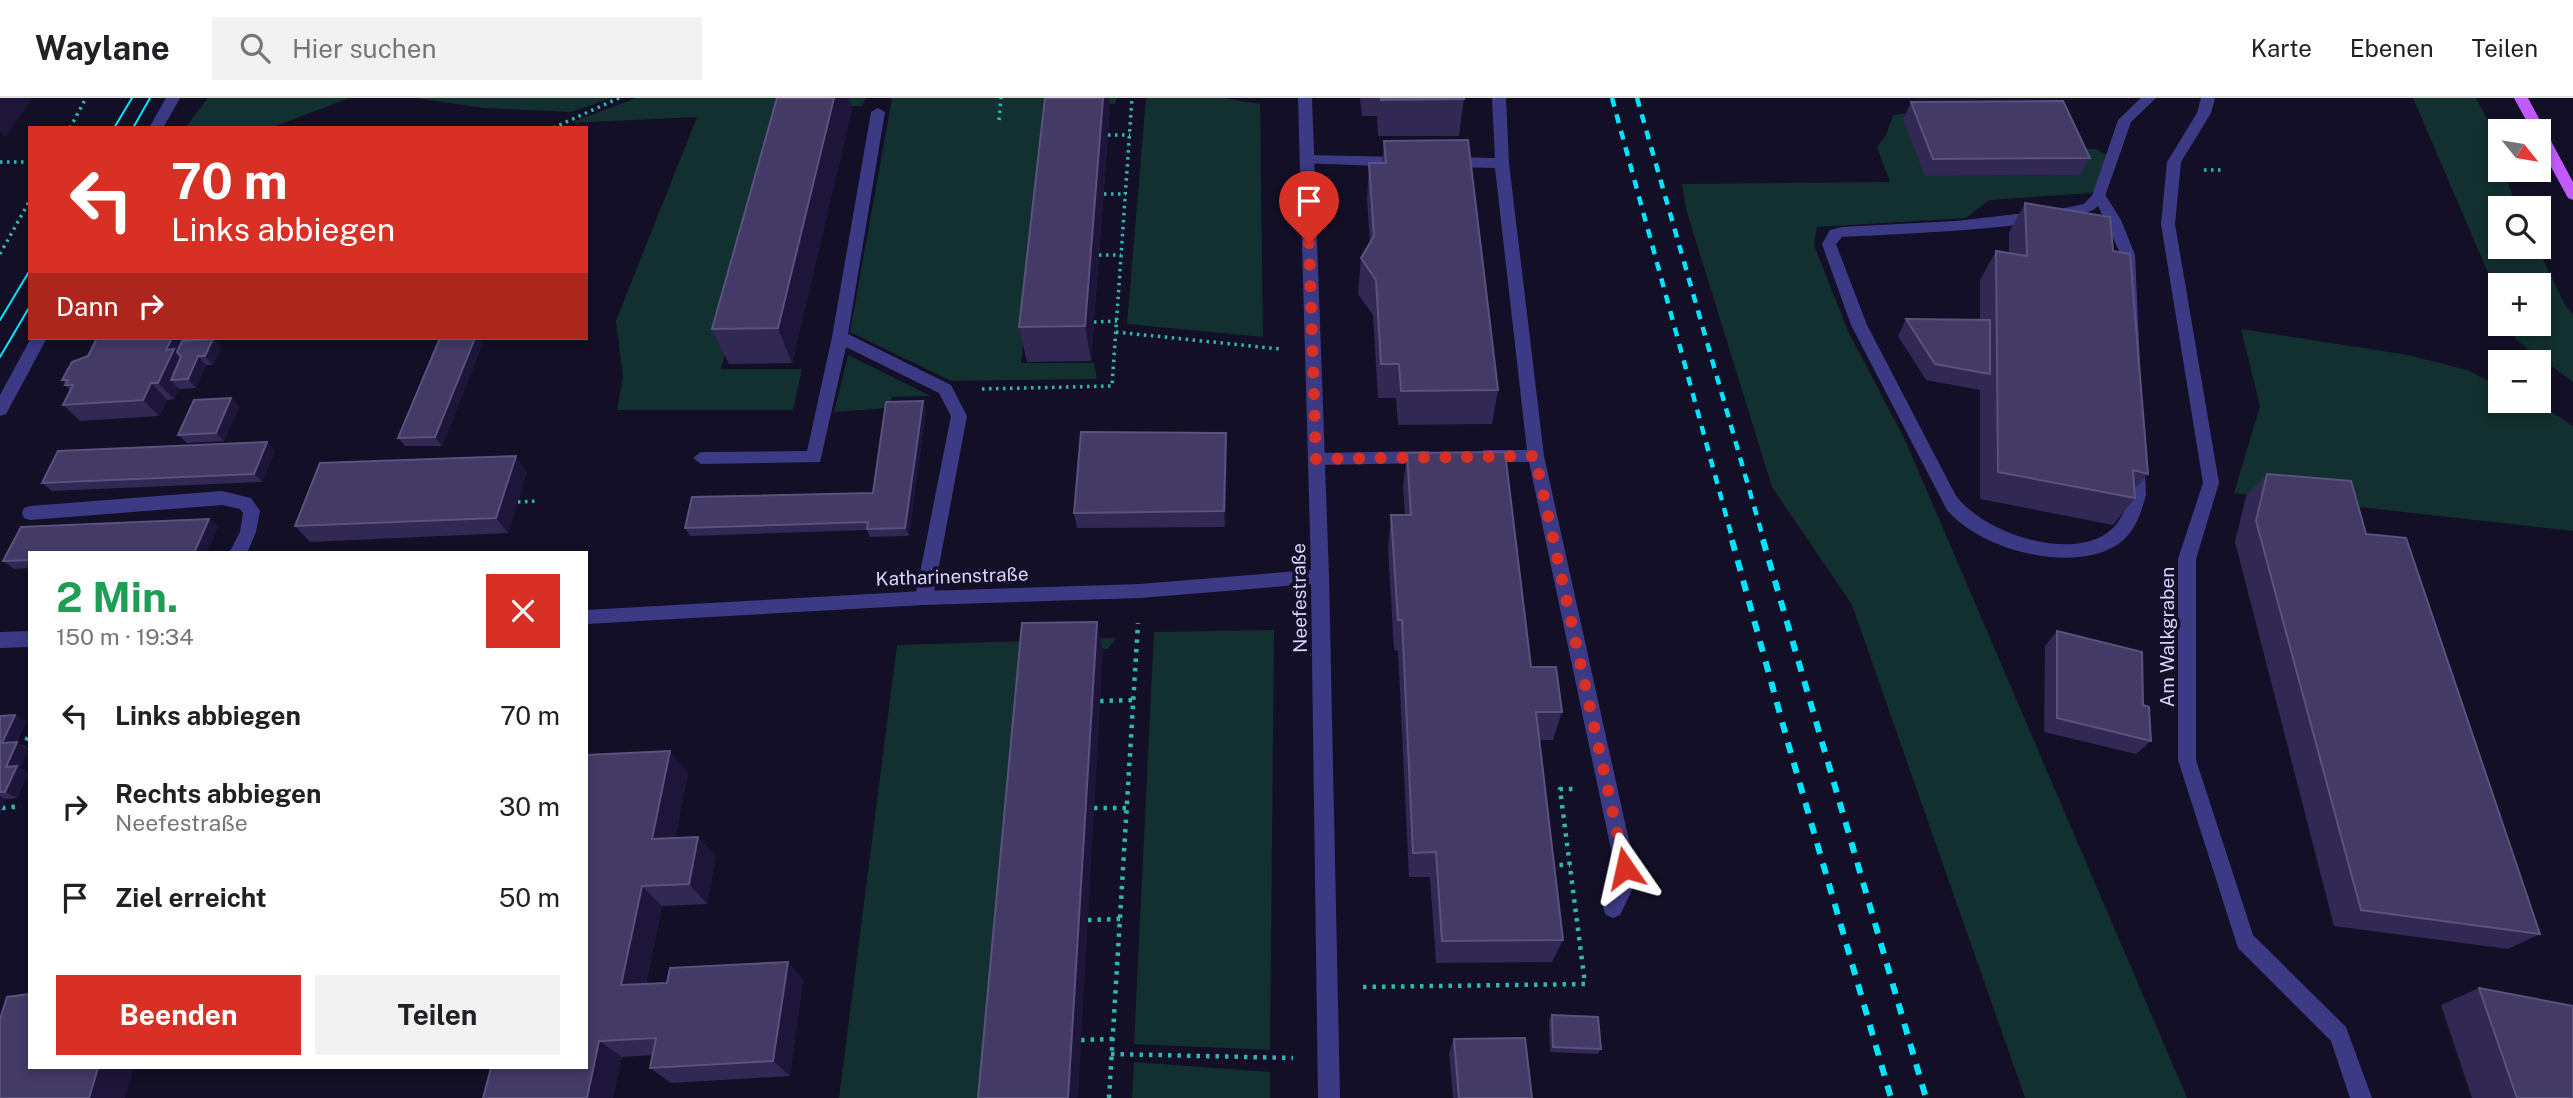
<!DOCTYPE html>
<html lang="de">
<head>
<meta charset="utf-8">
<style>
  body { margin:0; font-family:"Public Sans",sans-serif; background:#f2f2f2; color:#202124; height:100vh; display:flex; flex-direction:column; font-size:26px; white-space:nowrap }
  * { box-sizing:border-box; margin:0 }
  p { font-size:23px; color:#757577 }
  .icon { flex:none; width:38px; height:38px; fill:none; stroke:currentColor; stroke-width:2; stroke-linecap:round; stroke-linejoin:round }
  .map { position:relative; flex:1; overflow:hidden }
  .panel { position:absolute; left:28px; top:453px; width:560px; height:518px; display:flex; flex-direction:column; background:#fff; border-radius:0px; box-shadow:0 4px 10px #0003 }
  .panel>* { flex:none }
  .top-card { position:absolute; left:28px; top:28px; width:560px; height:214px; border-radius:0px; box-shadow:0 4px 10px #0003; background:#d93025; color:#fff; overflow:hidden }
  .needle { width:46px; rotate:120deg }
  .buttons { position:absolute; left:2488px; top:21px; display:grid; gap:14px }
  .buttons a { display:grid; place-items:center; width:63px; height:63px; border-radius:0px; background:#fff; box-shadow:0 4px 10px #0003; font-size:35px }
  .pin { position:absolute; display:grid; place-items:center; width:60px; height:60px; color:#fff; margin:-72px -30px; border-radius:50% 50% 50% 0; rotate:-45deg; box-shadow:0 0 7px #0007 }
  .pin .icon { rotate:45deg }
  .me { position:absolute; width:77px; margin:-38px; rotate:349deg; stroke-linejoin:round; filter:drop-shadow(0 0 5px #0008) }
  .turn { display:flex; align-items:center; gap:24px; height:147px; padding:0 28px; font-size:32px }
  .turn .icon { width:91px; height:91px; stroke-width:2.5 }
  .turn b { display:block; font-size:49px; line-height:60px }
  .then { display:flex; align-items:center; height:66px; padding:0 28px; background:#0003; gap:14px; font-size:26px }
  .round { display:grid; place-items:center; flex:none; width:74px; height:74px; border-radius:0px; background:#f2f2f2 }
  .headline { display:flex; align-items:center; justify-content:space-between; height:119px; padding:0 28px }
  h1 { font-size:42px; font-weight:700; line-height:52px; color:#1e9e55 }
  .action { display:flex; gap:14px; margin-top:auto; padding:14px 28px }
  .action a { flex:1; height:80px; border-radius:0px; background:#d93025; color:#fff; font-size:28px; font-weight:700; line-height:80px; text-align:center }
  .action a+a { background:#f2f2f2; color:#202124 }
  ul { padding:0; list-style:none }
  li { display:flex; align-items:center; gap:21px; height:91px; padding:0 28px }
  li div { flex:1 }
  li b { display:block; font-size:26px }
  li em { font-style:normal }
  header { display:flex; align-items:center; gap:42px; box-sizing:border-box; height:98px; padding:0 35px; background:#fff; border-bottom:2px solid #e0e0e0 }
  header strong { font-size:33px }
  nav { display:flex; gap:38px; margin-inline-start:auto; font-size:24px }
  .search { width:490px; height:63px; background:#f2f2f2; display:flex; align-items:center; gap:18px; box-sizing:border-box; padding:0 24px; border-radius:0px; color:#757577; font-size:26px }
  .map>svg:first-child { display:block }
  .green { fill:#12302f }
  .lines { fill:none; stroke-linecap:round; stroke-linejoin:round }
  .path-far1 { stroke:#2fb8b0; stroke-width:3.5; stroke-dasharray:2.5 4.5; stroke-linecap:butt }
  .path { stroke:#2fb8b0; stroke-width:4.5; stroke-dasharray:3.5 6; stroke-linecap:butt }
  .lane { fill:#3d3a85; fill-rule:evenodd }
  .street { fill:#3d3a85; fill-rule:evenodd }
  .primary { fill:#c25bff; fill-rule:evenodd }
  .tram { stroke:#00e5ff; stroke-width:2 }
  .rail-far1 { stroke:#00e5ff; stroke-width:4.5; stroke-dasharray:9 8; stroke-linecap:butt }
  .rail { stroke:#00e5ff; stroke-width:6; stroke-dasharray:11 10; stroke-linecap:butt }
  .wall { fill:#312854 }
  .shaded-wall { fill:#1d163a }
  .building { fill:#433a66; stroke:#5a527e; stroke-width:2 }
  .route { stroke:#d93025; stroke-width:12; stroke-dasharray:0 21.6 }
  .labels { text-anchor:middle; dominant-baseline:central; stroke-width:7; stroke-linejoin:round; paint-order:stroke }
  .street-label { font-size:19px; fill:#d9d4ff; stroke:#130f26 }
</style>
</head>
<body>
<header>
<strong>Waylane</strong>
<div class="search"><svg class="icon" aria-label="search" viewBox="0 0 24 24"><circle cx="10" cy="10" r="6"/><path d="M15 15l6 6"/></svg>Hier suchen</div>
<nav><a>Karte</a><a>Ebenen</a><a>Teilen</a></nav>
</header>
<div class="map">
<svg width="2573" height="1000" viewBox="0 0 2573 1000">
  <rect width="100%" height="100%" fill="#130f26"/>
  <g class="green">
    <polygon points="208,0 350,0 270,30 185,30"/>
    <polygon points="416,0 612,0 571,14 484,10"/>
    <polygon points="636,0 866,0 862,8 793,9 721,271 802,271 793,312 617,312 623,279 616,223 697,19 570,25"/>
    <polygon points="892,0 1117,0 1115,6 1052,7 1021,265 1094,265 1097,281 951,283 850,234"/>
    <polygon points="1146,0 1224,0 1260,6 1263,239 1127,226"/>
    <polygon points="2413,0 2476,0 2501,48 2501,72 2506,72 2509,89 2518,110 2501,110 2501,149 2537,149 2565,207 2573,217 2573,284 2516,242 2509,226 2539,226 2539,187 2501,187 2501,205"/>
    <polygon points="1920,13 1925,78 2079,77 2068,51 2096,51 2109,59 2098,89 2092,95 1989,102 1966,120 1817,129 1814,147 1848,233 1906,344 2187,1000 2025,1000 1852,507 1772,389 1686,111 1682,86 1890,84 1877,49 1886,37 1893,17"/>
    <path d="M 2241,231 L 2408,257 L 2467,272 L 2501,289 L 2501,303 C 2531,303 2548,310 2573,328 L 2573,433 L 2234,395 L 2260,308 Z"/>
    <polygon points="848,257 931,298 892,299 889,310 834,314"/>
    <polygon points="1274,532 1270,952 1134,946 1154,534"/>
    <polygon points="1116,540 1108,551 1029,552 987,1000 839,1000 897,547"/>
    <polygon points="1134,964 1270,974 1270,1000 1132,1000"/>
  </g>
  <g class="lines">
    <g class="path-far1">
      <polyline points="999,22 1001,0"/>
      <polyline points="70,30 86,0"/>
      <polyline points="553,30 619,0"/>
      <polyline points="1108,37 1130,37"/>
      <polyline points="0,64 30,64"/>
      <polyline points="2204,72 2222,72"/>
      <polyline points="1104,96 1126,96"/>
      <polyline points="0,156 30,102"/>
      <polyline points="1099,157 1121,157"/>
      <polyline points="1094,224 1117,223"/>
      <polyline points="1116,234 1280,251"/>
      <polyline points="982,291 1112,288 1132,0"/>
      <polyline points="518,404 537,403"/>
    </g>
    <g class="path">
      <polyline points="1100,603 1133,602"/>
      <polyline points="22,651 30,635"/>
      <polyline points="2,710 21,708"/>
      <polyline points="1094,710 1127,710"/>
      <polyline points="1550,767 1570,767"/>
      <polyline points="1088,822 1120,821"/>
      <polyline points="1363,889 1585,886 1560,691 1574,691"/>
      <polyline points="1081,942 1113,941"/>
      <polyline points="1111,956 1293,960"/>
      <polyline points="1109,1000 1138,525"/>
    </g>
    <g class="lane">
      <polygon points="1492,0 1506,0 1509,65 1544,358 1635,770 1632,792 1620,817 1613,820 1606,817 1603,810 1612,791 1615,770 1529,364 1484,364 1476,358 1484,352 1527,352 1495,70 1450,69 1443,64 1450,59 1495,60"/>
      <polygon points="878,10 885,14 848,236 951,287 967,318 933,500 930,505 924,507 918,505 915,500 951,318 939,295 846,249 820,364 701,366 693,360 701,354 807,353 832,239 871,14"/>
      <polygon points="1306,57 1404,59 1411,64 1404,69 1301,65 1301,59"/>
      <path d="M 2099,93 L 2104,95 L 2121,122 L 2135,157 L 2146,397 C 2141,416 2134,436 2117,447 C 2071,476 1981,452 1947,412 L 1851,227 L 1822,146 L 1830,132 L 1842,129 L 1956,123 L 2060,111 L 2084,106 L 2094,95 ZM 2098,108 L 2121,157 L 2130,397 C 2125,413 2119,428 2104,437 C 2063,462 1980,433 1955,396 L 1867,227 L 1836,146 L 1842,139 C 1880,137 2080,130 2098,108 Z"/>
      <polygon points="1428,353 1436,359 1428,365 1316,367 1308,361 1316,355"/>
      <polygon points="222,393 251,400 260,413 256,434 247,455 229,455 240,434 243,415 240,411 222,407 30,422 24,420 22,415 24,410 30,408"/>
    </g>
    <g class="street">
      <polygon points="166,0 180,0 163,30 149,30"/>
      <polygon points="1298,0 1312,0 1329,478 1340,1000 1318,1000 1311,486 1140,500 924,507 586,526 586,512 924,493 1140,486 1311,472"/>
      <polygon points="2141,0 2156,0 2131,24 2104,101 2094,101 2092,98 2118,22"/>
      <polygon points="2201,0 2215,0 2211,15 2181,64 2175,126 2219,385 2196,461 2196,662 2253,837 2346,929 2372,1000 2350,1000 2331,943 2238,850 2178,662 2178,461 2203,385 2161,126 2167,64 2197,15"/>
      <polygon points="31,240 47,240 6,316 0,318 0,297"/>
      <polygon points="30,533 30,549 0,550 0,534"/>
    </g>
    <polygon class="primary" points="2514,0 2528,0 2573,84 2573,102 2568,100 2539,47 2539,33 2532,33"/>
    <g class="tram">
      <polyline points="114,30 132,0"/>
      <polyline points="133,30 150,0"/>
      <polyline points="0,222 30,172"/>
      <polyline points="0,259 30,208"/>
    </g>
    <g class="rail-far1">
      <polyline points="1612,0 1733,443"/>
      <polyline points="1637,0 1764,443"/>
    </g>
    <g class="rail">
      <polyline points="1732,442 1788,645 1891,1000"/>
      <polyline points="1763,442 1926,1000"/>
    </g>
  </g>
  <g class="wall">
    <polygon points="1360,0 1464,0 1459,38 1378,38 1377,18 1362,18"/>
    <polygon points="1911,4 2090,60 2080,77 1925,78 1903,22"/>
    <polygon points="1110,9 1091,263 1027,264 1019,229"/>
    <polygon points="852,11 792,265 729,266 712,231"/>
    <polygon points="1384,43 1498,292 1492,326 1398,327 1396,300 1378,300 1373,217 1358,196 1361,160 1370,145 1367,101 1369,65 1382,65"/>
    <polygon points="2025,105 2113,153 2148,376 2134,392 2135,400 2113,427 1980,401 1980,292 1926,282 1898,238 1906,221 1980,222 1980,182 1996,153 2009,155 2009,135"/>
    <polygon points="440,240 480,240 483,245 442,348 405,348 398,340"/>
    <polygon points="213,241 221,250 213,267 206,267 196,290 179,291 174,301 167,302 159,318 80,323 63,307 70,292 65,287 66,286 62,282 182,243"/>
    <polygon points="231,300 239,309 224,343 187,345 178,337"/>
    <polygon points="926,311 909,438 870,439 867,432 690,438 685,430 873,395"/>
    <polygon points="1226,335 1227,351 1225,429 1077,430 1074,415"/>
    <polygon points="275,353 262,384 52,393 42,385"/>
    <polygon points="1407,355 1531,569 1562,614 1553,642 1539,642 1563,842 1552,864 1436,865 1430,779 1409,779 1398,553 1394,552 1388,450 1391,417 1405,417 1403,388"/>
    <polygon points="527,374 508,435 310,444 295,428"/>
    <polygon points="2267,376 2366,436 2540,836 2508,851 2334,828 2235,444 2246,398"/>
    <polygon points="209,421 218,429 206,455 30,455 30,470 14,471 3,463 21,429"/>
    <polygon points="2057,533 2143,607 2151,643 2136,656 2044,634 2045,548"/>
    <polygon points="15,617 26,624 17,644 28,651 20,670 28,675 17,700 6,701 0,716 0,618"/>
    <polygon points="586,657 688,675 675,740 698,739 716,759 707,806 662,808 646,886 667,885 788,864 803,882 790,978 671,985 650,970 653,957 622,959 613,1000 483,1000 586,970"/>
    <polygon points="2479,890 2573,1000 2472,1000 2441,907"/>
    <polygon points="1552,917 1601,951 1598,956 1550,954 1549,922"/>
    <polygon points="1454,941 1532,1000 1453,1000 1449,954"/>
  </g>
  <g class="shaded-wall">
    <polygon points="0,0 33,0 5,39 0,34"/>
    <polygon points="834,0 848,0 852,11 792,265 778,230"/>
    <polygon points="1103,0 1109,0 1110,9 1091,263 1085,228"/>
    <polygon points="172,240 180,240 190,251 171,282 179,291 174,301 158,285 166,252"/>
    <polygon points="475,240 480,240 483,245 442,348 435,339"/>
    <polygon points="213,241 221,250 213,267 205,258"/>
    <polygon points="198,258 206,267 196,290 188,281"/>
    <polygon points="151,285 167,302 159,318 143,302"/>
    <polygon points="231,300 239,309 224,343 216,335"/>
    <polygon points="923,303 926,311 909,438 905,430"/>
    <polygon points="1226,335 1227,351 1225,429 1224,413"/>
    <polygon points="267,344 275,353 262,384 254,376"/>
    <polygon points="516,358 527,374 508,435 496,420"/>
    <polygon points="209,421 218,429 206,455 194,455"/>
    <polygon points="1097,524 1103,554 1078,1000 1068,1000"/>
    <polygon points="15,617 26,624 13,652 2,645"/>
    <polygon points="17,644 28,651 20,670 28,675 17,700 5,694 6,669"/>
    <polygon points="670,653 688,675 671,762 652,741"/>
    <polygon points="0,698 6,701 0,716"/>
    <polygon points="698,739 716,759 707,806 689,786"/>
    <polygon points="642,788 662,808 642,904 621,887"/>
    <polygon points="788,864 803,882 790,978 773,963"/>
    <polygon points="599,943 622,959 613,1000 587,1000"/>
    <polygon points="98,970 134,970 125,1000 89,1000"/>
  </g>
  <g class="building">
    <polygon points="777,0 834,0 778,230 712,231"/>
    <polygon points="1045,0 1103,0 1085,228 1019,229"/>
    <polygon points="1381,0 1464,0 1464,1 1381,2"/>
    <polygon points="2063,3 2090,60 1933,61 1911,4"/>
    <polygon points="1468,42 1498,292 1401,293 1399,266 1381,266 1376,182 1361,160 1374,138 1369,65 1386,65 1384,43"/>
    <polygon points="2025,105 2110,119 2113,153 2130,156 2148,376 2133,372 2135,400 1998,374 1996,153 2027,158"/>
    <polygon points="1906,221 1990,222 1990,276 1935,266"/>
    <polygon points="97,240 172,240 166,252 174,251 158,285 151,285 143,302 63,307 73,287 65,287 68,282 62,282 72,264 88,258"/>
    <polygon points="440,240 475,240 435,339 398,340"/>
    <polygon points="213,241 205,258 198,258 188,281 171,282 181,259 177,254 182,243"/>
    <polygon points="231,300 216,335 178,337 194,302"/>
    <polygon points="923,303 905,430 867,431 868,424 685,430 692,399 873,395 886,304"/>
    <polygon points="1081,334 1226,335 1224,413 1074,415"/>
    <polygon points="267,344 254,376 42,385 58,353"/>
    <polygon points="1505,354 1531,569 1556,569 1562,614 1536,614 1563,842 1442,843 1436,754 1413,755 1402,522 1398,522 1391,417 1411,417 1407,355"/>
    <polygon points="516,358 496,420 295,428 320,365"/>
    <polygon points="2267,376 2351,383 2366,436 2406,440 2540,836 2361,812 2256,423"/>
    <polygon points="209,421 194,455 30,455 30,462 3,463 21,429"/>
    <polygon points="1097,524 1068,1000 978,1000 1022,525"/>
    <polygon points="2057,533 2142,554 2143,607 2149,609 2151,643 2057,620"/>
    <polygon points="15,617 2,645 17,644 6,669 17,668 5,694 0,694 0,618"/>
    <polygon points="670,653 652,741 698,739 689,786 642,788 621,887 667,885 670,870 788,864 773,963 650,970 656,940 599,943 587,1000 483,1000 491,970 586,970 586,657"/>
    <polygon points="2479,890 2573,908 2573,1000 2517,1000"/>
    <polygon points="30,896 30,970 98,970 89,1000 0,1000 0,921 7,899"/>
    <polygon points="1552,917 1598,919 1601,951 1553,949"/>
    <polygon points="1525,940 1532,1000 1459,1000 1454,941"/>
  </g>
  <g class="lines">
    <polyline class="route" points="1309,145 1316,361 1535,358 1625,770"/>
  </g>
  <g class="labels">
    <g class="street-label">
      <text transform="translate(952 478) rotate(-2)">Katharinenstraße</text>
      <text transform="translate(1299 500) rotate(-91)">Neefestraße</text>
      <text transform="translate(2167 539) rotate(-90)">Am Walkgraben</text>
    </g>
  </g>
</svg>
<div class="buttons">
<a><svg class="needle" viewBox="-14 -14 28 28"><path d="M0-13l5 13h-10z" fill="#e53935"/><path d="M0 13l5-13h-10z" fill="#757577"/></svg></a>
<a><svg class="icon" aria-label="search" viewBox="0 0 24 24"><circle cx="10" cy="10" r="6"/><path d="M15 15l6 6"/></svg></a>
<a>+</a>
<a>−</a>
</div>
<div class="pin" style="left:1309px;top:145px;background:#d93025"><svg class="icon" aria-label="arrive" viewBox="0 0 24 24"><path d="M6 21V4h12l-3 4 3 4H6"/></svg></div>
<svg class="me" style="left:1625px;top:770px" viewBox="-20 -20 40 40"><path d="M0-17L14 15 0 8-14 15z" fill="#d93025" stroke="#fff" stroke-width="4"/></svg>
<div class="top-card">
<div class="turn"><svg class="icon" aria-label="left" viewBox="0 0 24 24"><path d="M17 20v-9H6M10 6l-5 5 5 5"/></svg><div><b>70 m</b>Links abbiegen</div></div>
<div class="then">Dann<svg class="icon" aria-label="right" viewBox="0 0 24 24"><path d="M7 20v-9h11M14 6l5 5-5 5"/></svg></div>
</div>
<section class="panel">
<div class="headline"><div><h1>2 Min.</h1><p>150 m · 19:34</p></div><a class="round" style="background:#d93025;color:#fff"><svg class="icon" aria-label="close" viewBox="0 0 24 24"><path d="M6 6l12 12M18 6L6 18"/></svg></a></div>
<ul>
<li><svg class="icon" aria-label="left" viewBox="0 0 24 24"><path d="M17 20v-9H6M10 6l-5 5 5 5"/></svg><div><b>Links abbiegen</b></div><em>70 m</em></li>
<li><svg class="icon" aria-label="right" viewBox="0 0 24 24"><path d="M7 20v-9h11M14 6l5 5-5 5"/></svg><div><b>Rechts abbiegen</b><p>Neefestraße</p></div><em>30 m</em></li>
<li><svg class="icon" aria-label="arrive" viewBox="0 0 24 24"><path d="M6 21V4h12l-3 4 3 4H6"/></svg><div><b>Ziel erreicht</b></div><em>50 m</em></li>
</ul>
<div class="action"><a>Beenden</a><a>Teilen</a></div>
</section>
</div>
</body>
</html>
